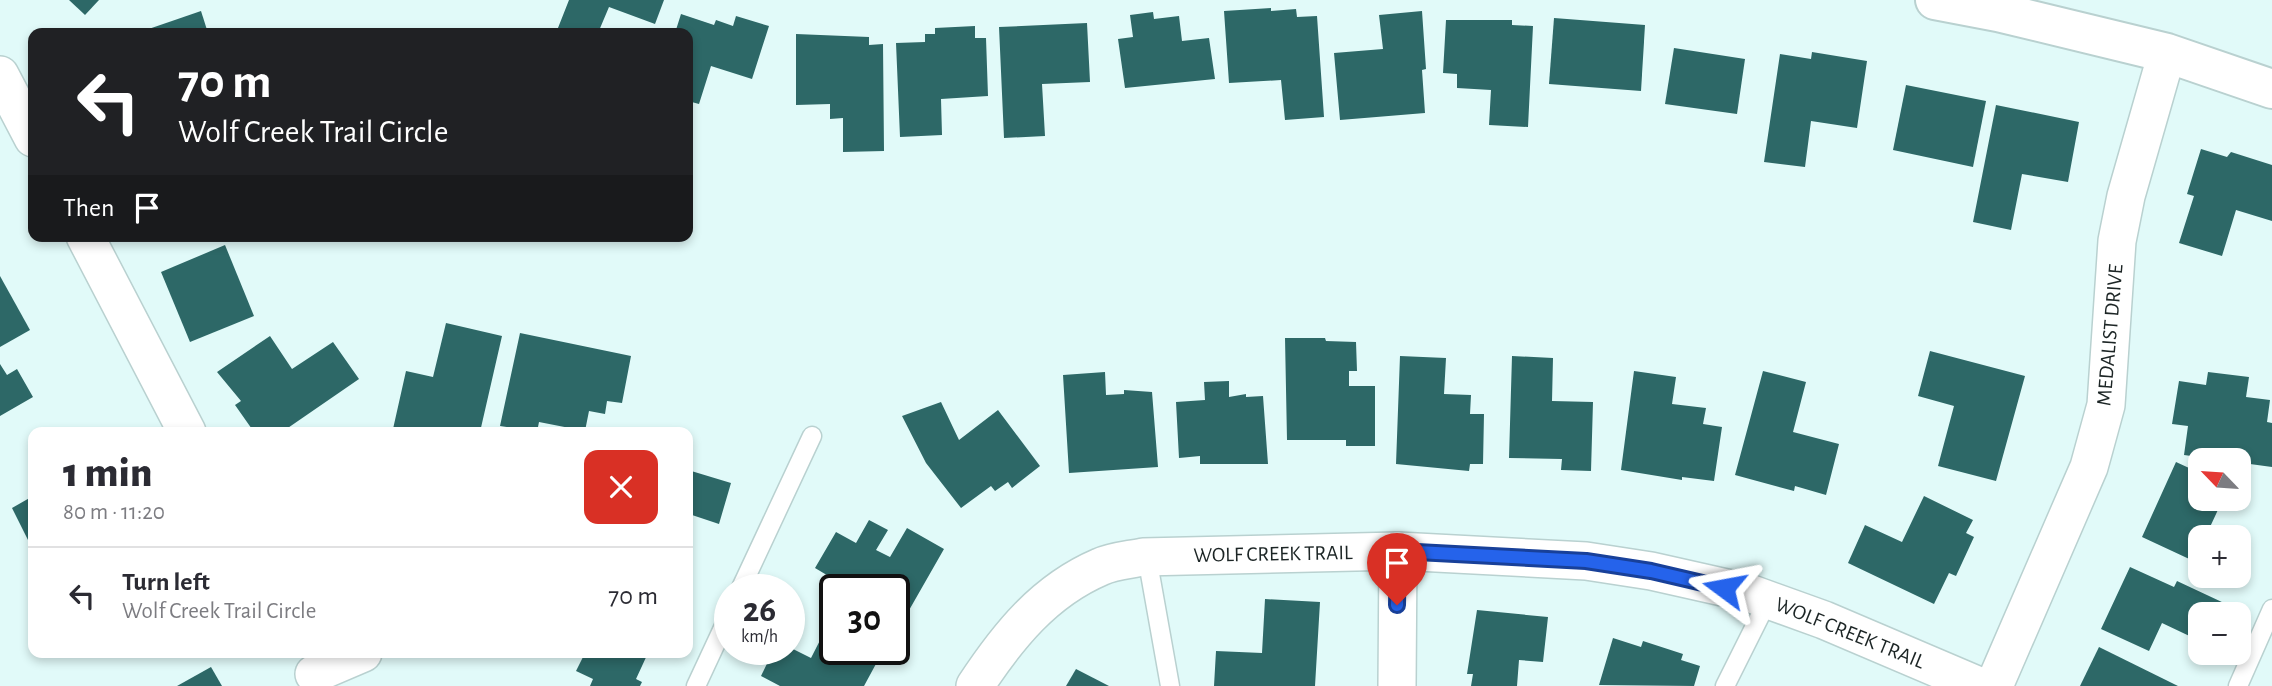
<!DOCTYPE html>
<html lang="en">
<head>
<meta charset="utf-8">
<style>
  body { margin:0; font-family:"Alegreya Sans",sans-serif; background:#f7f7f7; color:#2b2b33; height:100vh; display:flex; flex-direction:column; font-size:26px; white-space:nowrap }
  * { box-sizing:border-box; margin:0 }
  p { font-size:23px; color:#7c7c81 }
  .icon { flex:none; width:38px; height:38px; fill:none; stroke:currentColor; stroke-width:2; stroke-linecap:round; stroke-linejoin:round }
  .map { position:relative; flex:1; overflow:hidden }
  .details { position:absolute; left:28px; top:427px; width:665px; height:231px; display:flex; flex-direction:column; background:#fff; border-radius:14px; box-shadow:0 4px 10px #0003 }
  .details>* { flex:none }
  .top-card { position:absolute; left:28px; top:28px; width:665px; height:214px; border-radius:14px; box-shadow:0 4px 10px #0003; background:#202124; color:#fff; overflow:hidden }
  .needle { width:46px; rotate:295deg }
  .buttons { position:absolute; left:2188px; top:448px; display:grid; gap:14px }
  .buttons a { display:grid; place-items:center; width:63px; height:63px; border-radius:14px; background:#fff; box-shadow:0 4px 10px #0003; font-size:35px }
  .speed { position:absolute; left:714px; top:574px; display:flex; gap:14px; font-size:35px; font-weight:700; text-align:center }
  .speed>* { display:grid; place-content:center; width:91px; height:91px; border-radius:50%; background:#fff; box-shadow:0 4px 10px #0003; line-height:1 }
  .speed small { font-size:18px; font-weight:400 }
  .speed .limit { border:4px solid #111; border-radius:10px; background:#fff; color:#111 }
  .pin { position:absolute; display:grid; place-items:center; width:60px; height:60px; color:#fff; margin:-72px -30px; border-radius:50% 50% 50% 0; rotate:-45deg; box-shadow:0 0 7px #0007 }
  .pin .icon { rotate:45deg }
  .me { position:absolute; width:77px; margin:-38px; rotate:283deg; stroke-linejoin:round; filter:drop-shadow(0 0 5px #0008) }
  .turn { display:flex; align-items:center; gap:24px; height:147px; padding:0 35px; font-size:32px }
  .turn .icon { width:91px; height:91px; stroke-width:2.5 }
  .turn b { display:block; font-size:49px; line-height:60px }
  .then { display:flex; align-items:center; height:66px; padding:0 35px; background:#0003; gap:14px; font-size:26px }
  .round { display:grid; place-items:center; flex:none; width:74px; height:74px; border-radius:14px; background:#f7f7f7 }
  .head { display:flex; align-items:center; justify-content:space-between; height:119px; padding:0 35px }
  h1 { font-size:42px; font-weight:800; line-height:52px }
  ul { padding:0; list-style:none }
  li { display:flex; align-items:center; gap:21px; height:98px; padding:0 35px; border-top:2px solid #e1e1e2 }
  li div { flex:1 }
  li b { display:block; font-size:26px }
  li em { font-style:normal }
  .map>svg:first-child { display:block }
  .building { fill:#2d6867 }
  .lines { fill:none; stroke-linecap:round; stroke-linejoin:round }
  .lane-casing { stroke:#b9d1d0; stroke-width:21 }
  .street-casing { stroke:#b9d1d0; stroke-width:40 }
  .secondary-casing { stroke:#b9d1d0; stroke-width:42 }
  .lane { stroke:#fff; stroke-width:18 }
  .street { stroke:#fff; stroke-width:37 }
  .secondary { stroke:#fff; stroke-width:38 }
  .route-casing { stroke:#184099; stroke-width:18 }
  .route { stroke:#2563eb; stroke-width:12 }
  .labels { text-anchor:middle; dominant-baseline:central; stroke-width:7; stroke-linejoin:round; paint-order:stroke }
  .street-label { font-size:21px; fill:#1c2525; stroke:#fff }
</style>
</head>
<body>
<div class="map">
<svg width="2272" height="686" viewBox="0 0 2272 686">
  <rect width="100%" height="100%" fill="#e1faf9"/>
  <g class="building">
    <polygon points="69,0 99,0 85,15"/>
    <polygon points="569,0 664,0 655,24 609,7 598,33 556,33"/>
    <polygon points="1271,8 1271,11 1296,9 1297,17 1317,16 1324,117 1285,120 1281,80 1229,83 1224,11"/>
    <polygon points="201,11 208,33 137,33"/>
    <polygon points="1422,11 1426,69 1422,70 1425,113 1340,120 1334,53 1383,49 1379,15"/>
    <polygon points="1153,12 1154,19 1179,16 1182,41 1209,38 1215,79 1125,88 1118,39 1133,37 1130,15"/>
    <polygon points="681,14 714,25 716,20 733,26 736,16 769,26 752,79 711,66 699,104 688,101 688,33 675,33"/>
    <polygon points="1554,18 1645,25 1641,91 1549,84"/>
    <polygon points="1446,20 1512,20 1512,25 1533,26 1528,127 1489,125 1491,90 1457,88 1457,74 1443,73"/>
    <polygon points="1087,23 1090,82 1042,84 1045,136 1004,138 999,27"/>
    <polygon points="975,26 975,38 986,38 988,96 941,99 942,135 900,137 896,43 925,42 925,34 935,34 935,28"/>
    <polygon points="796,34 869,37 869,45 883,44 884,151 843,152 843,118 830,119 830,104 796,105"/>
    <polygon points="1674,48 1745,59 1737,114 1665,104"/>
    <polygon points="1812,52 1867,61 1857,128 1811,121 1805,167 1764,162 1780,54 1811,59"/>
    <polygon points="1906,85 1986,101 1973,167 1893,150"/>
    <polygon points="1996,105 2079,122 2068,182 2022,174 2011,230 1973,222"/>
    <polygon points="2201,149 2227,157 2231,152 2272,165 2272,221 2236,210 2222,256 2179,243 2194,196 2187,194"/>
    <polygon points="225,245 254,316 190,342 161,272"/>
    <polygon points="0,276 30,330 0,347"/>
    <polygon points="446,323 502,336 480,432 408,432 393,429 406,371 433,377"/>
    <polygon points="520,333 631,356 622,403 607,401 605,414 589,411 585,431 539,422 537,432 500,426"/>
    <polygon points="270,336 292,369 333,342 359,379 282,432 254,432 235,405 241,401 217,372"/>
    <polygon points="1285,338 1325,338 1326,341 1356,342 1357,371 1349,371 1349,386 1375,386 1375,446 1346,446 1346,440 1287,440"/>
    <polygon points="1930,351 2025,376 1996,481 1938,466 1954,406 1918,396"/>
    <polygon points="1400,356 1446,358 1444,394 1471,395 1470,414 1484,414 1483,464 1470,464 1469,471 1396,464"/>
    <polygon points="1512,356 1553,358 1552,401 1593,402 1591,471 1561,470 1562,459 1509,458"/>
    <polygon points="0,364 7,375 17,369 33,397 0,416"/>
    <polygon points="1634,371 1676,377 1672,404 1706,408 1703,424 1722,427 1714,481 1682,477 1682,480 1621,470"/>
    <polygon points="1763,371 1806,382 1793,432 1839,444 1826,495 1795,486 1794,491 1735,475"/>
    <polygon points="1105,372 1106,395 1124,394 1124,390 1152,392 1158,467 1069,473 1063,375"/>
    <polygon points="2208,372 2249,377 2246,397 2270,400 2267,422 2272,423 2272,467 2184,455 2188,426 2172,424 2179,381 2206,385"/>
    <polygon points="1229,381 1229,397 1246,394 1246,397 1263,396 1268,464 1200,464 1200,456 1179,458 1176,402 1205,400 1204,382"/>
    <polygon points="941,402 959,440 998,410 1040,466 1012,488 1008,482 995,491 991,486 961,508 926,463 902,416"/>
    <polygon points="2176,462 2200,473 2200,499 2223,499 2210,527 2232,537 2200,537 2200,564 2142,537"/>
    <polygon points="688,470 731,483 719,524 692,515 688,526"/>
    <polygon points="33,496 33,539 29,542 12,508"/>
    <polygon points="1924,496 1973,520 1966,533 1974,537 1956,576 1949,573 1934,604 1848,563 1865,525 1902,542"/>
    <polygon points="869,520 888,530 876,550 890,557 907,528 944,549 904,619 894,614 894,590 852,590 815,568 836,532 856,543"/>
    <polygon points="2130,567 2174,587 2177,581 2224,603 2219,614 2200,614 2200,641 2162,623 2149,651 2101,629"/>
    <polygon points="1265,599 1320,602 1315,686 1214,686 1216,651 1262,653"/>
    <polygon points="1477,610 1548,617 1543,662 1519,660 1517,686 1471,686 1473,674 1467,674"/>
    <polygon points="835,611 835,649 875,649 870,659 877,662 864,686 780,686 761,676 774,649 789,649 789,647 811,658"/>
    <polygon points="1613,638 1641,647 1643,641 1683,654 1681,660 1700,666 1694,686 1599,685"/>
    <polygon points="2099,647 2178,686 2080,686"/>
    <polygon points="585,653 648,653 636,679 642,682 640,686 590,686 593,679 576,671"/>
    <polygon points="211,667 222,686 177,686"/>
    <polygon points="1076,669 1109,686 1066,686"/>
  </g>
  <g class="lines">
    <g class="lane-casing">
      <g id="lane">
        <polyline points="1147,557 1170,686"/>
        <polyline points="740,590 812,436"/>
        <polyline points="696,686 730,613"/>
        <polyline points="1725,686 1768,600"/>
        <polyline points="2238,686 2272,609"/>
      </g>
    </g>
    <g class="street-casing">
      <g id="street">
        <polyline points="0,75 33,138"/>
        <polyline points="85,236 187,432"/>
        <polyline points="314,674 363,653"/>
        <path d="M 975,686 C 1008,636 1044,591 1100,567 C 1113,561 1129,560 1143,557 L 1398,551 L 1586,561 L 1651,571 L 1749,593 L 1824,620 L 1979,686"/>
        <polyline points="1397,686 1398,551"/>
        <polyline points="1994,686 2089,467 2106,405 2117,241 2126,196 2167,53"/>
      </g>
    </g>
    <g class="secondary-casing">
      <polyline id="secondary" points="1935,0 1998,12 2167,53 2272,89"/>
    </g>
    <use href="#lane" class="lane"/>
    <use href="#street" class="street"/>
    <use href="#secondary" class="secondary"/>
  </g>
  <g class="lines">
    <g class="route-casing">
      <polyline id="route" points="1397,605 1398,551 1586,561 1651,571 1724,588"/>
    </g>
    <use href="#route" class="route"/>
  </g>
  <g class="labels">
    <g class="street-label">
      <text transform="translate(2110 335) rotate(-85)">MEDALIST DRIVE</text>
      <text transform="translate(1273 554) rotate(-1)">WOLF CREEK TRAIL</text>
      <text transform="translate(1850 633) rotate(22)">WOLF CREEK TRAIL</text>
    </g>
  </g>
</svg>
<div class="buttons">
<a><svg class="needle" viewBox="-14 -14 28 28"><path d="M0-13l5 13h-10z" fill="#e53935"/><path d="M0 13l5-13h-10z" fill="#7c7c81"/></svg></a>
<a>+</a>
<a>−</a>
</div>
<div class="speed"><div>26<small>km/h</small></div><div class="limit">30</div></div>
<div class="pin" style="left:1397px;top:605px;background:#d93025"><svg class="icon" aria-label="arrive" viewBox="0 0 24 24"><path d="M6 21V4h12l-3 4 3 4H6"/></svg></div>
<svg class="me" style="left:1724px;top:588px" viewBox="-20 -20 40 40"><path d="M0-17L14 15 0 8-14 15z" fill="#2563eb" stroke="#fff" stroke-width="4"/></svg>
<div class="top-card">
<div class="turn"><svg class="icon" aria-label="left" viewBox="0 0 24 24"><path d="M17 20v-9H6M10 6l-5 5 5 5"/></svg><div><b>70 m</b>Wolf Creek Trail Circle</div></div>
<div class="then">Then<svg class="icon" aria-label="arrive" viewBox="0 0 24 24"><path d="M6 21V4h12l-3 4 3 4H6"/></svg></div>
</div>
<section class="details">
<div class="head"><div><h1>1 min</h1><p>80 m · 11:20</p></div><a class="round" style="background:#d93025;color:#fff"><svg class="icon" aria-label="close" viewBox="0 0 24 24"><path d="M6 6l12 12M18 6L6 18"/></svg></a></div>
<ul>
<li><svg class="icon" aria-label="left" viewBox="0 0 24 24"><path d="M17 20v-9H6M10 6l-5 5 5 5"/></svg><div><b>Turn left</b><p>Wolf Creek Trail Circle</p></div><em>70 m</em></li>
</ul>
</section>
</div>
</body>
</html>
